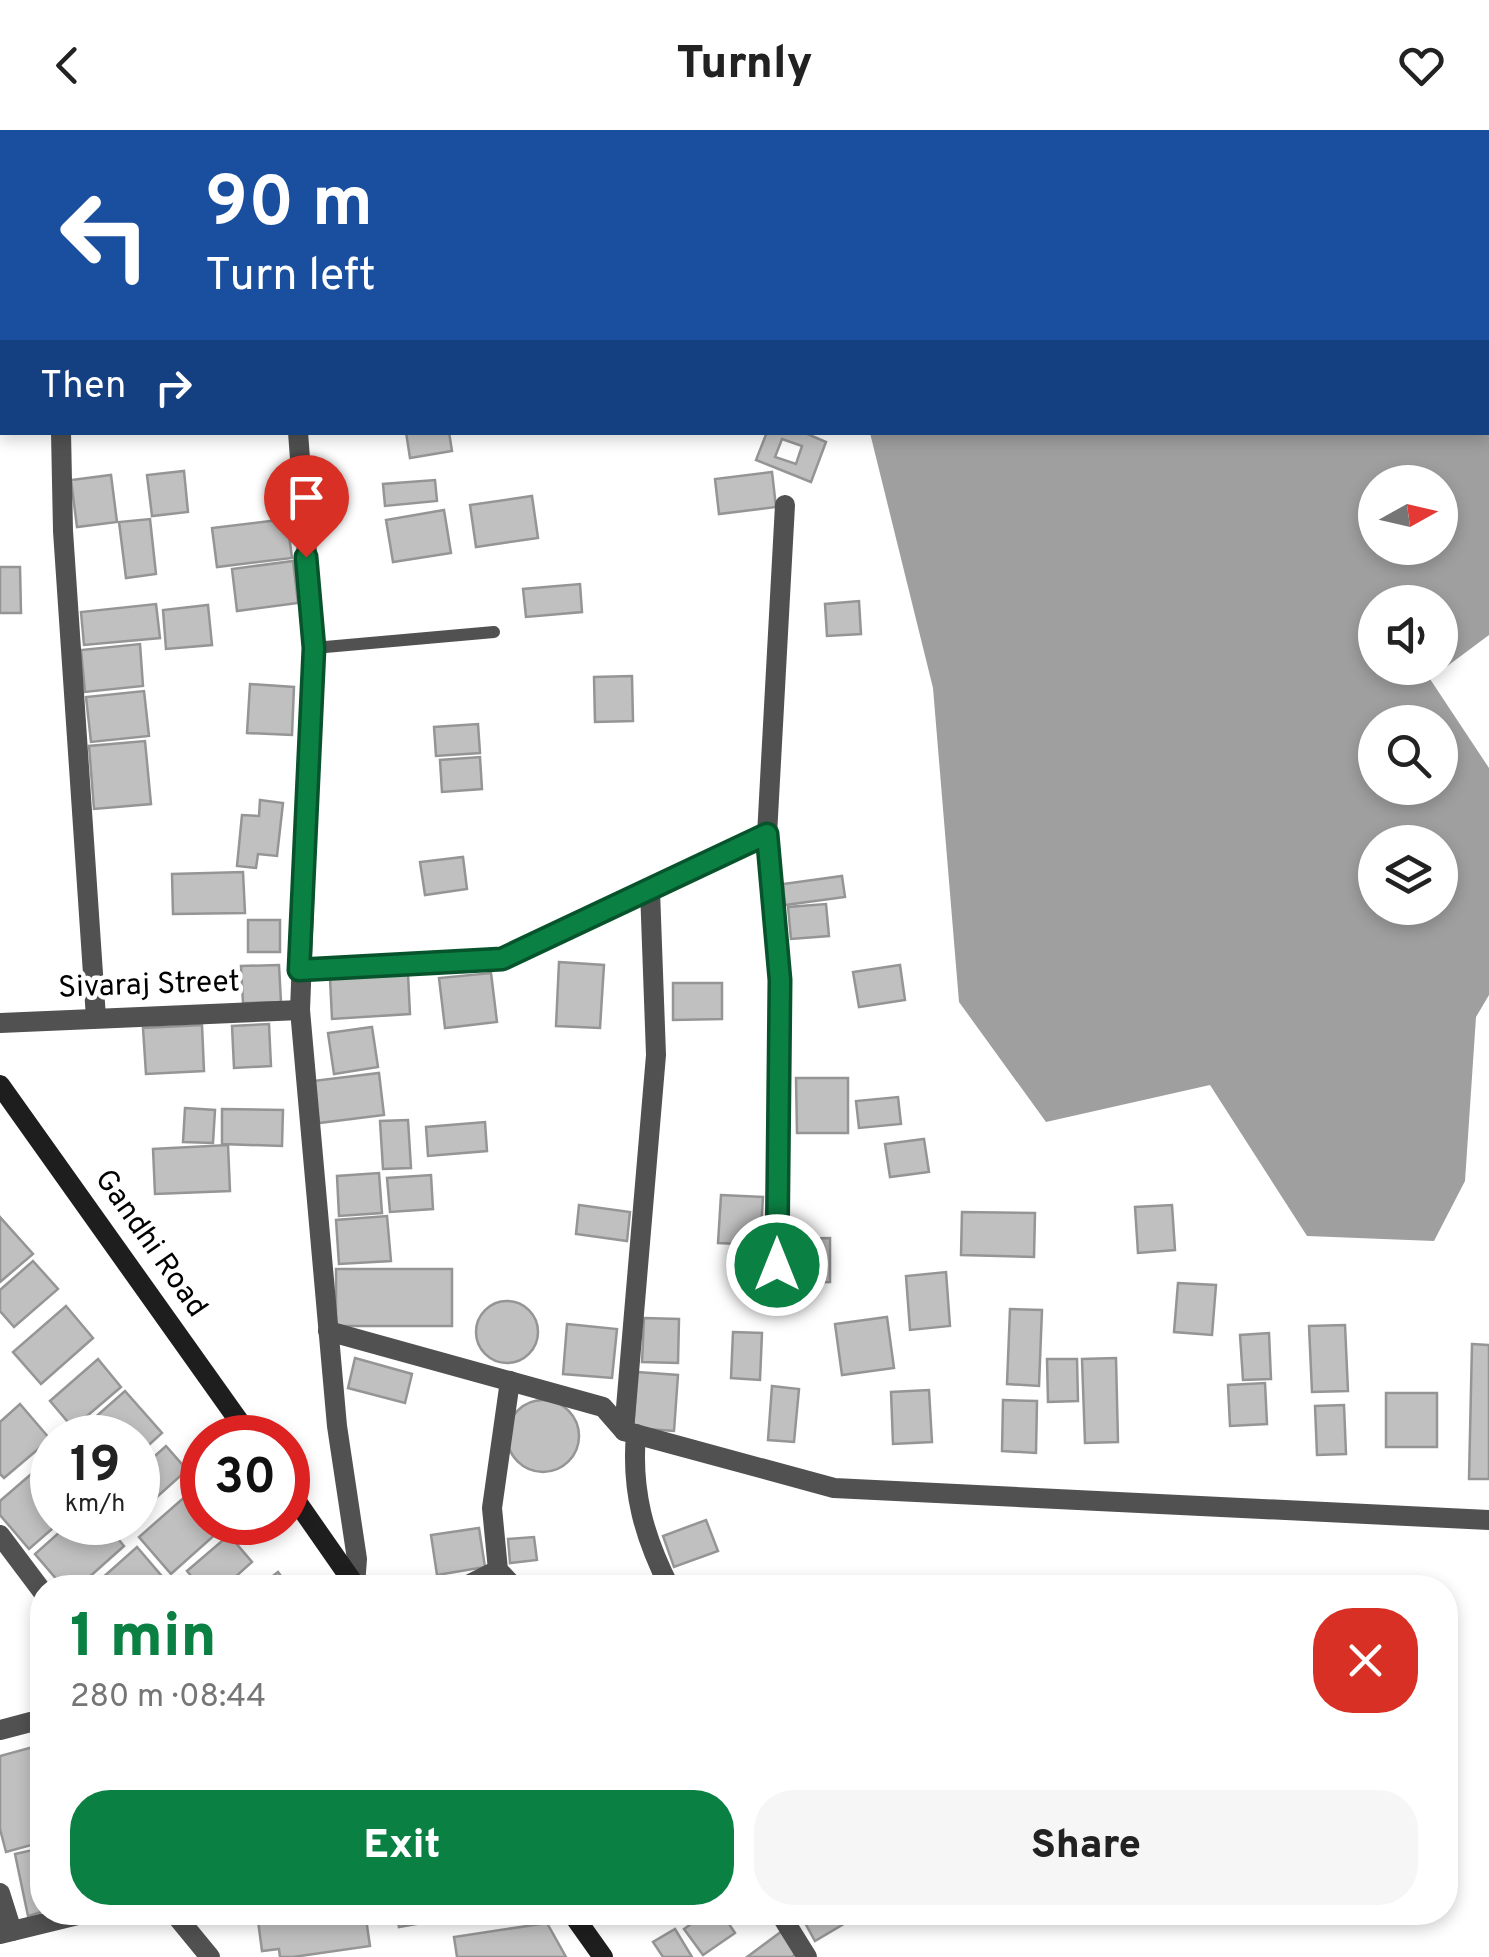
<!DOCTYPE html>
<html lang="en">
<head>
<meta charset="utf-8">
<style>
  body { margin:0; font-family:Overpass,sans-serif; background:#f6f6f6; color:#222; height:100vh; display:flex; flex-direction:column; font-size:38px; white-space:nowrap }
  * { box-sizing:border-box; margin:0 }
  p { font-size:32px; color:#767676 }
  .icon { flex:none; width:55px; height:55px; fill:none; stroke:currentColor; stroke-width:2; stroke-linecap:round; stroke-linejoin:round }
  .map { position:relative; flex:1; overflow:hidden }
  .details { position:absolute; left:30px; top:1445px; width:1428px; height:350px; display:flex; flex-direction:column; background:#fff; border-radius:40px; box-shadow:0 5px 15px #0003 }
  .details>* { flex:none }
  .guide { position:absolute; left:0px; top:0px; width:1490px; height:305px; box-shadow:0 5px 15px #0003; background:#1a4fa0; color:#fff; overflow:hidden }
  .needle { width:65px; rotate:82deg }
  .controls { position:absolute; left:1358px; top:335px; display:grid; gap:20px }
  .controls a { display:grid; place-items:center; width:100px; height:100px; border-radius:50%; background:#fff; box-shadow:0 5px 15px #0003; font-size:50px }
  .speed { position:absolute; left:30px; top:1285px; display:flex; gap:20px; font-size:50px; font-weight:700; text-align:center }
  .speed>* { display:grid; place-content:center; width:130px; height:130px; border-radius:50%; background:#fff; box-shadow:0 5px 15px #0003; line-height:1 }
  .speed small { font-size:25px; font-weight:400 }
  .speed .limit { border:15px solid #d22; background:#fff; color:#111 }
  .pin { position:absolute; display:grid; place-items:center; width:85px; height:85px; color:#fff; margin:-102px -42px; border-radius:50% 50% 50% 0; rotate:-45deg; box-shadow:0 0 10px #0007 }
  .pin .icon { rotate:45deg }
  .me { position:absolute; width:110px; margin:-55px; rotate:0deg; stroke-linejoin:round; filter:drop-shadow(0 0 8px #0008) }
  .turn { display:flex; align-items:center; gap:35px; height:210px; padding:0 40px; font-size:45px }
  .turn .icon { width:130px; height:130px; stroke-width:2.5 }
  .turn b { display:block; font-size:70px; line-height:85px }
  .then { display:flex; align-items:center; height:95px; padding:0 40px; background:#0003; gap:20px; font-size:38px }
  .round { display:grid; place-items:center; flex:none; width:105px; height:105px; border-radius:40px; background:#f6f6f6 }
  .head { display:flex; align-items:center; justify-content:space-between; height:170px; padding:0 40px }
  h1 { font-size:60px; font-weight:800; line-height:75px; color:#0b8043 }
  .action { display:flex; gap:20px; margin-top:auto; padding:20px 40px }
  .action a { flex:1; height:115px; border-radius:40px; background:#0b8043; color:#fff; font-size:40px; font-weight:800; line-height:115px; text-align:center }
  .action a+a { background:#f6f6f6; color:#222 }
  header { display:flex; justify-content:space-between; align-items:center; height:130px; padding:0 40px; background:#fff; font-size:45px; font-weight:800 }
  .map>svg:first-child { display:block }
  .water { fill:#9f9f9f; fill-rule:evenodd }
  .building { fill:#c0c0c0; stroke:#959595; stroke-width:2.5; fill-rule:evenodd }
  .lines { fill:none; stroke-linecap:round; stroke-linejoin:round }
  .lane { stroke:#515151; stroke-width:12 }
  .street { stroke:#515151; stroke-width:20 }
  .secondary { stroke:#1e1e1e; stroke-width:20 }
  .route-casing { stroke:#07532c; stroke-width:25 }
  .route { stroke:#0b8043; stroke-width:18 }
  .labels { text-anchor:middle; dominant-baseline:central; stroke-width:9; stroke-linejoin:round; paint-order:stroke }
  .street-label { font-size:30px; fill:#000; stroke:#fff }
</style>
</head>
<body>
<header><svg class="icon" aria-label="back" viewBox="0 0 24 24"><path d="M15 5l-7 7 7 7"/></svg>Turnly<svg class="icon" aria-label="heart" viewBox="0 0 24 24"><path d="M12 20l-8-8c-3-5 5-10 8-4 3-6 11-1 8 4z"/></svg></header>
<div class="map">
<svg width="1489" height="1827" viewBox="0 0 1489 1827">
  <rect width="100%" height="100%" fill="#fff"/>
  <path class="water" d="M 656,0 L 1489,0 L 1489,505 L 1430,549 L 1489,638 L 1489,865 L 1476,887 L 1465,1051 L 1434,1111 L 1307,1106 L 1210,955 L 1046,992 L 959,872 L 933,558 L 870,303 L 1488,302 L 1488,2 ZM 1375,352 L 1440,352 L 1440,418 L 1375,418 ZM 1375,472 L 1440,472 L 1440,538 L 1375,538 ZM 1375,592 L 1440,592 L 1440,658 L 1375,658 ZM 1375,712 L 1440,712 L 1440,778 L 1375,778 Z"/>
  <g class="building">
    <polygon points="0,0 27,0 27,2 2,2 0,21"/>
    <polygon points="428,0 495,0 495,2 429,2"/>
    <polygon points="406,302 449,302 452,321 410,328"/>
    <path d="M 767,302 L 803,302 L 826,312 L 811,352 L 756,330 ZM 782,309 L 802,316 L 796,334 L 775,327 Z"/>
    <polygon points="184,341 188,382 152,386 147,345"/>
    <polygon points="772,342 776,377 719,384 715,349"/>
    <polygon points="111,345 117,392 77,397 71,350"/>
    <polygon points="435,350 437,371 385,376 383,354"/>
    <polygon points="532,366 538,408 476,417 470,375"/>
    <polygon points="444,380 451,423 393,432 386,390"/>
    <polygon points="150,389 156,444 126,448 119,392"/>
    <polygon points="287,389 292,428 217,437 212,398"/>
    <polygon points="293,431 298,473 237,481 232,439"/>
    <polygon points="0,437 20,437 21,483 0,483"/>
    <polygon points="580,454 582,482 526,487 523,459"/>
    <polygon points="859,471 861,504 827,506 825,474"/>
    <polygon points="156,474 160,508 84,515 81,482"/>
    <polygon points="208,475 212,515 166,519 163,480"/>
    <polygon points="140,514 143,556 85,562 81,520"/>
    <polygon points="632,546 633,591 595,592 594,547"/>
    <polygon points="250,554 294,557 292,605 247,603"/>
    <polygon points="144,561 149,606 91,612 86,567"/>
    <polygon points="478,594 480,623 436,626 434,597"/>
    <polygon points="145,611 151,674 94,679 89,616"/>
    <polygon points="480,627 482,659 442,662 440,630"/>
    <polygon points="260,670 283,673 277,726 258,724 256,738 237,736 242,685 259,686"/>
    <polygon points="463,727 467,759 425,765 420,732"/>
    <polygon points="243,742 245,783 173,784 172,744"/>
    <polygon points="842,746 845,767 785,775 783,754"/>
    <polygon points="826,774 829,806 791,809 788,777"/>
    <rect x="248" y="790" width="32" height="32"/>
    <polygon points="559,832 604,835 600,898 556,896"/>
    <polygon points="279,835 281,872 243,873 241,836"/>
    <polygon points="900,835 905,870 859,877 853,842"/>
    <polygon points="491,843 497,892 445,898 439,848"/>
    <polygon points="408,844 410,884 332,889 330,848"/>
    <polygon points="673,853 722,853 722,889 673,890"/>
    <polygon points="269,894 271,936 234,938 232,896"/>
    <polygon points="202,895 204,941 146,944 143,898"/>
    <polygon points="372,897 378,937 334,944 328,903"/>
    <polygon points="379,943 384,985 319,993 313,951"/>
    <polygon points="796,948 848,948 848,1003 797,1003"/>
    <polygon points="898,967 901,994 859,998 856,971"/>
    <polygon points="185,978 215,980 213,1013 183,1012"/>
    <polygon points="222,979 283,980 282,1016 222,1014"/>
    <polygon points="408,990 411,1038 383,1039 380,991"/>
    <polygon points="485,992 487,1021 428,1026 426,997"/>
    <polygon points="924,1009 929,1042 890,1047 885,1014"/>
    <polygon points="228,1015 230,1061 155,1064 153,1019"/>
    <polygon points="379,1043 382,1083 339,1086 337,1046"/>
    <polygon points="431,1045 433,1079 390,1082 387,1048"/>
    <polygon points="721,1065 763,1067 760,1115 718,1113"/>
    <polygon points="579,1075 630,1082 627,1111 576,1104"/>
    <polygon points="1172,1075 1175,1120 1138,1123 1135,1077"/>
    <polygon points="962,1082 1035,1083 1034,1127 961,1125"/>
    <polygon points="387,1086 391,1131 339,1134 336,1090"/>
    <polygon points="0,1087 33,1124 0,1152"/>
    <polygon points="830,1108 830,1152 789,1153 788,1109"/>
    <polygon points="33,1131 58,1159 14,1197 0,1181 0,1160"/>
    <rect x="336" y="1139" width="116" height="57"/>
    <polygon points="946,1142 950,1196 910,1200 906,1146"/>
    <polygon points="1178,1153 1216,1155 1212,1205 1174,1202"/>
    <circle cx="507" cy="1202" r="31"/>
    <polygon points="66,1176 93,1208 41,1254 13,1222"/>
    <polygon points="1010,1179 1042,1180 1039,1256 1007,1254"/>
    <polygon points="887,1187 894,1238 842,1245 835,1194"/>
    <polygon points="644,1188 679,1189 678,1233 642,1232"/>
    <polygon points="567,1194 617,1199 612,1248 563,1244"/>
    <polygon points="1345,1195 1348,1261 1312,1262 1309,1196"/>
    <polygon points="733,1202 762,1203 760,1250 731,1248"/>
    <polygon points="1269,1203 1271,1249 1243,1250 1240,1205"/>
    <polygon points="1472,1214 1489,1215 1489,1349 1469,1349"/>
    <polygon points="355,1228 412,1244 405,1273 348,1258"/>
    <polygon points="1116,1228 1118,1312 1085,1313 1082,1229"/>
    <polygon points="98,1229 121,1257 73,1298 50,1271"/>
    <polygon points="1047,1229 1077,1229 1078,1271 1048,1272"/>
    <polygon points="637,1242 678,1245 674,1301 633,1298"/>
    <polygon points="1265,1253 1267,1294 1230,1296 1228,1255"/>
    <polygon points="772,1256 799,1259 794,1312 768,1310"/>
    <polygon points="929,1260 932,1312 893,1314 891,1262"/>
    <polygon points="125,1261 162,1303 138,1325 138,1308 78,1308 75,1305"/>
    <rect x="1386" y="1263" width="51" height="54"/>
    <polygon points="1003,1270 1037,1271 1036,1323 1002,1321"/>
    <circle cx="543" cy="1306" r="36"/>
    <polygon points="20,1274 50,1309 4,1348 0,1344 0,1292"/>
    <polygon points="1344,1275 1346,1324 1317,1325 1315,1276"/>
    <polygon points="166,1316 187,1340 138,1384 138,1341"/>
    <polygon points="44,1333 52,1342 52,1392 60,1392 29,1419 0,1385 0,1371"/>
    <polygon points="196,1357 202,1364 202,1392 228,1393 171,1444 139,1407"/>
    <polygon points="706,1390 718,1421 674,1437 663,1406"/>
    <polygon points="71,1392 104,1392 124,1416 77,1458 64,1458 35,1424"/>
    <polygon points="479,1398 485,1437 437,1445 431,1405"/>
    <polygon points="229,1405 252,1432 223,1458 201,1458 187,1441"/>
    <polygon points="534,1407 537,1430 510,1433 508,1409"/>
    <polygon points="137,1417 166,1451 159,1458 91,1458"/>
    <polygon points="278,1442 290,1458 257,1458"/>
    <polygon points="33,1617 42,1651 42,1712 6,1722 0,1699 0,1626"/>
    <polygon points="42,1718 42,1782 28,1786 15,1724"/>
    <polygon points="365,1782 370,1816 293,1827 280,1827 279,1819 262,1821 257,1783"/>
    <polygon points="396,1782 466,1782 467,1785 399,1797"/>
    <polygon points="708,1782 721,1782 735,1803 703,1825 684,1799"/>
    <polygon points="799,1782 864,1782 815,1811"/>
    <polygon points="547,1793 566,1827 457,1827 454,1807"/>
    <polygon points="675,1799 692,1827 663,1827 653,1812"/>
    <polygon points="782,1801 797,1823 792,1827 747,1827"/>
  </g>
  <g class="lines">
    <polyline class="lane" points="314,518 494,502"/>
    <g class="street">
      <polyline points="54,0 54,2"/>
      <polyline points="331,2 334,0"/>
      <polyline points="0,80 2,80"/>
      <polyline points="0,295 2,295"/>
      <polyline points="61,302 63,401 96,888"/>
      <polyline points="298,302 314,518 300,880 337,1296 357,1429 355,1455"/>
      <polyline points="767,705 780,850 777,1135"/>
      <polyline points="299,840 502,829 767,705 785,375"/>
      <polyline points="0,893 300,880"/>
      <polyline points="328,1201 603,1277 624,1301 834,1358 1489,1390"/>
      <polyline points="510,1251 492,1378 498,1440 515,1458"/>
      <polyline points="624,1301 656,925 650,760"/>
      <path d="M 636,1304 C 631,1361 644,1407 670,1458"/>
      <polyline points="0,1405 42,1461"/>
      <polyline points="462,1458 498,1440"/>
      <polyline points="0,1600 42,1589"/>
      <polyline points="0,1763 12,1801"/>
      <polyline points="173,1782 210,1827"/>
      <polyline points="779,1782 807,1827"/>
      <polyline points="0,1804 90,1782"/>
    </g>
    <g class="secondary">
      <polyline points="0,955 251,1308"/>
      <polyline points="288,1359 357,1458"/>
      <polyline points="571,1782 603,1827"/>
    </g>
  </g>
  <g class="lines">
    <g class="route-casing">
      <polyline id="route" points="306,427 314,518 299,840 502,829 767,704 780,850 777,1135"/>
    </g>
    <use href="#route" class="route"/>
  </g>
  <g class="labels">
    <g class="street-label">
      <text transform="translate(149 856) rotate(-2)">Sivaraj Street</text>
      <text transform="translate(150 1114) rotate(55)">Gandhi Road</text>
    </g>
  </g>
</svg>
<div class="controls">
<a><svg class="needle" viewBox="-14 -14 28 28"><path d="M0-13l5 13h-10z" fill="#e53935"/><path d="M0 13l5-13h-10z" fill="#767676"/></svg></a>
<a><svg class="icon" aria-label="sound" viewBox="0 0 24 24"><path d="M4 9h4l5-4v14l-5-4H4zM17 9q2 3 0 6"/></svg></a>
<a><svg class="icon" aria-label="search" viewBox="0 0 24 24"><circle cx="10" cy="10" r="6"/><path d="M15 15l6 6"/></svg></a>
<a><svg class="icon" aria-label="layers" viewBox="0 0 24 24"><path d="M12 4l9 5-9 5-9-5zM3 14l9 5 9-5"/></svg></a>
</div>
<div class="speed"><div>19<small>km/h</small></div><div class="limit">30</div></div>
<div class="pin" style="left:306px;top:427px;background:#d93025"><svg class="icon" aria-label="arrive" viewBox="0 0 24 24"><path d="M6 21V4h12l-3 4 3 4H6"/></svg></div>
<svg class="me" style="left:777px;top:1135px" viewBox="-20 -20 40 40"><circle r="17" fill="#0b8043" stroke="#fff" stroke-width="3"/><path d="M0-11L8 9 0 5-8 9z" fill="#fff"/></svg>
<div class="guide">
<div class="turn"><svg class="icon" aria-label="left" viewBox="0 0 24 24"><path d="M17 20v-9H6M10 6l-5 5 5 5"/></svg><div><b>90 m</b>Turn left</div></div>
<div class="then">Then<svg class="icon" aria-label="right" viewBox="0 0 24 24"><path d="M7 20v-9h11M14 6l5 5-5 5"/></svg></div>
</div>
<section class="details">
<div class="head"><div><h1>1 min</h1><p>280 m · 08:44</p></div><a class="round" style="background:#d93025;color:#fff"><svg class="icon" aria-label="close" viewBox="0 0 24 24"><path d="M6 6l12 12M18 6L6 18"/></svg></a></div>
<div class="action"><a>Exit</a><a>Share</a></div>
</section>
</div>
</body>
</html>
